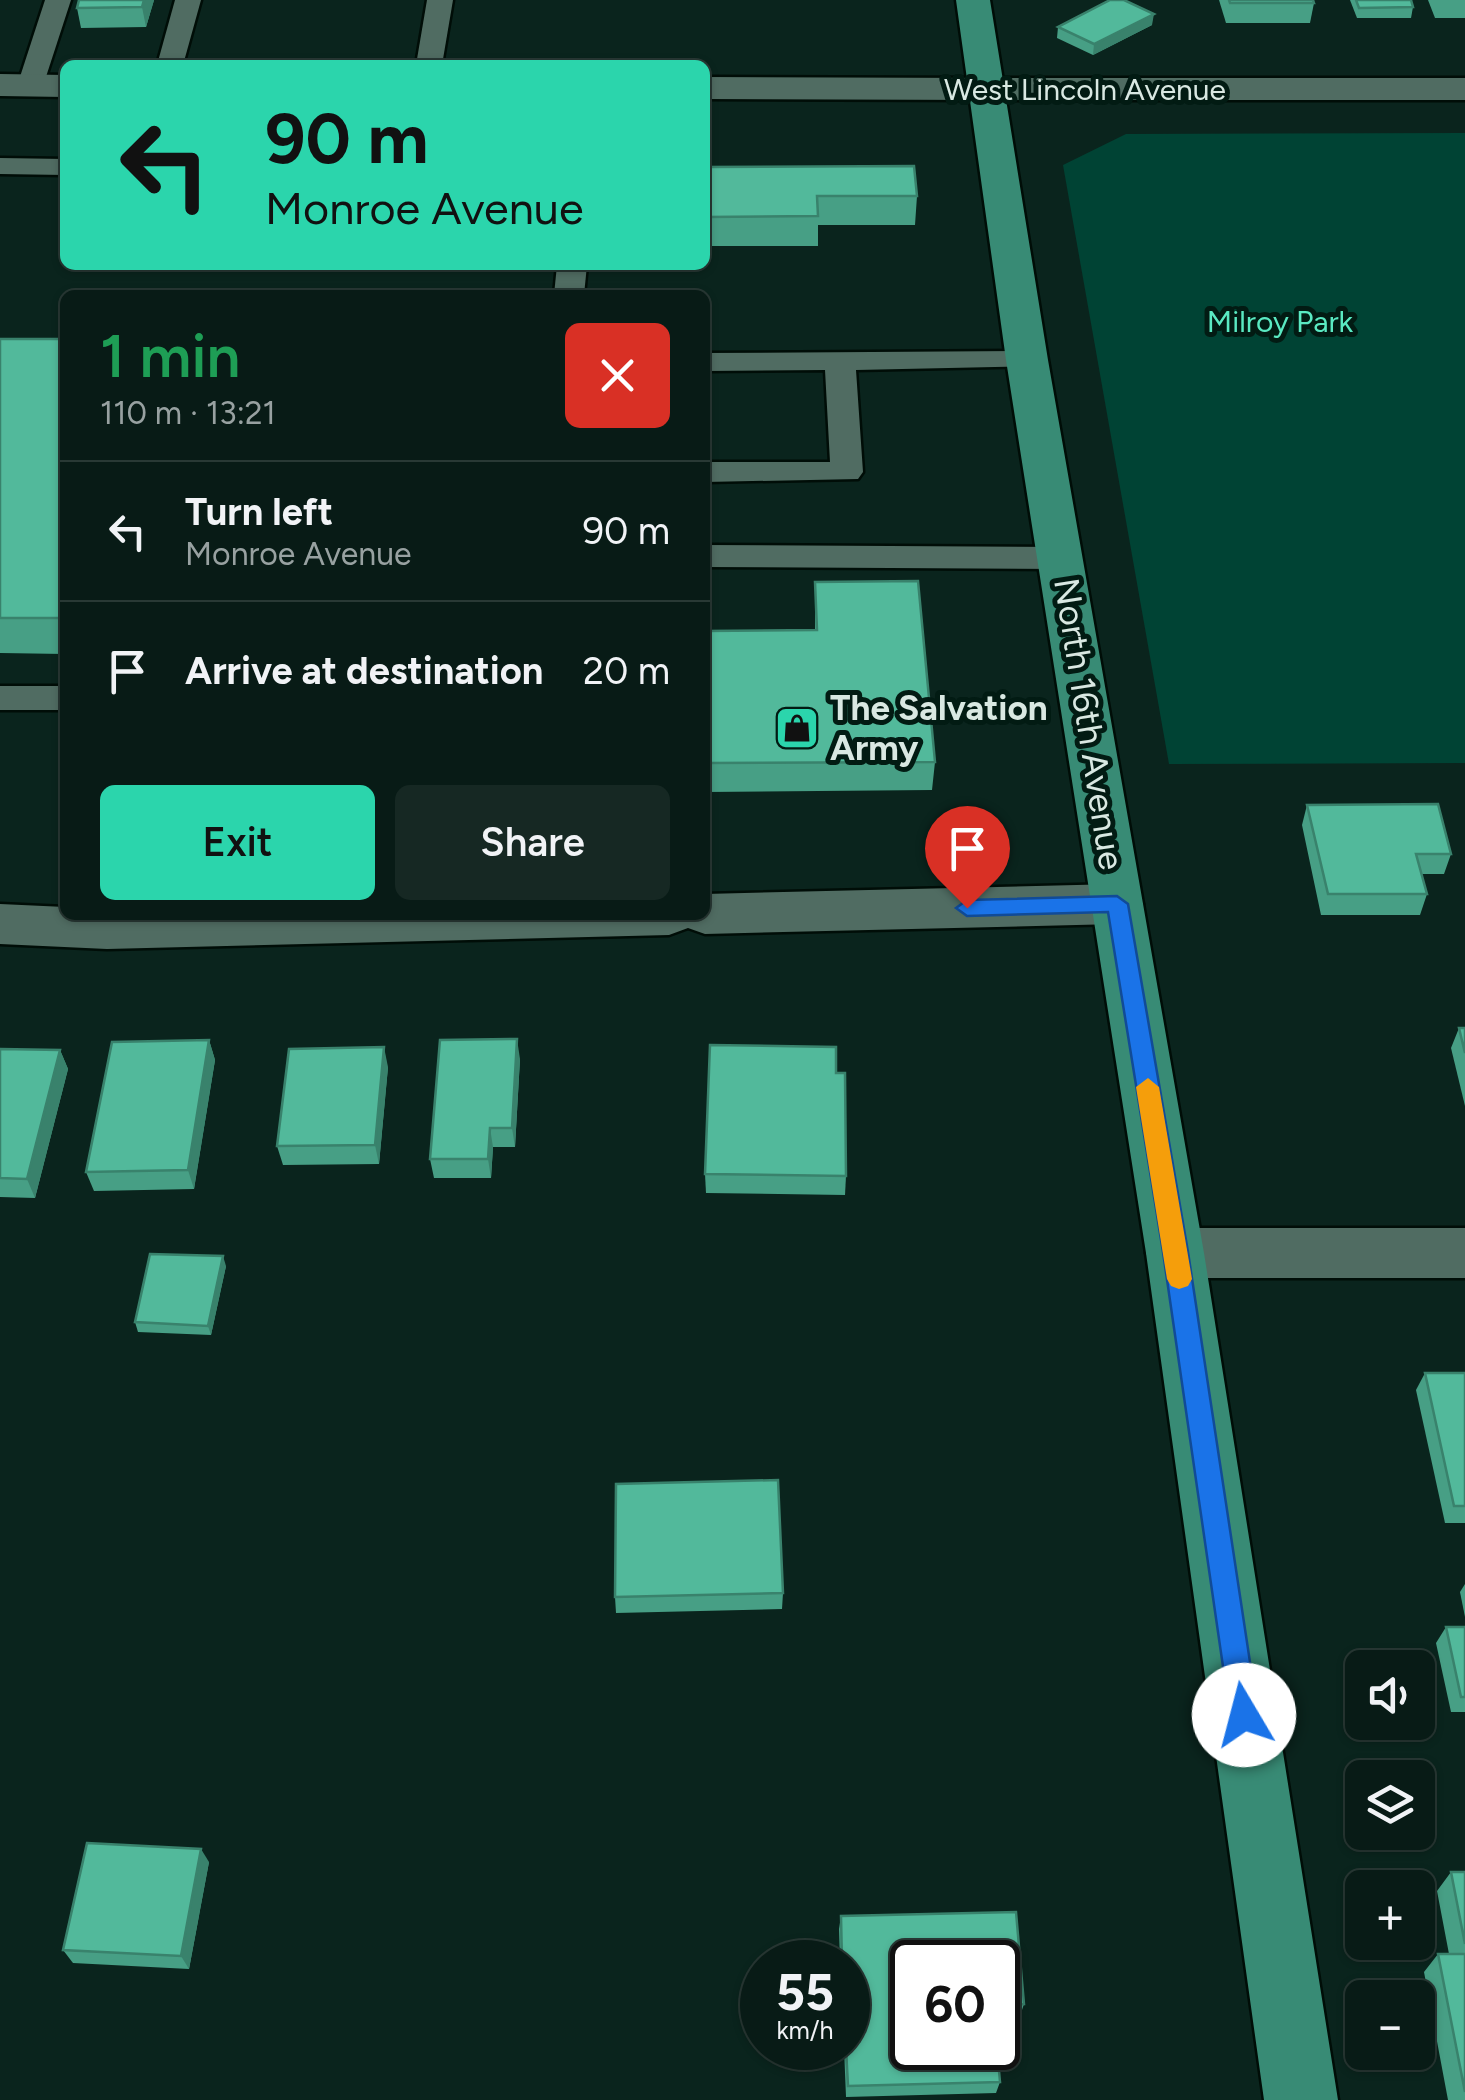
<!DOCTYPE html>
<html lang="en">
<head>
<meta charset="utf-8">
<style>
  body { margin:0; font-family:Figtree,sans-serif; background:#162823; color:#f1f3f6; height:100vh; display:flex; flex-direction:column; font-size:38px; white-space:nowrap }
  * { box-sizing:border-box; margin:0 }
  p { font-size:32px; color:#98a1a1 }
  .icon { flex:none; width:55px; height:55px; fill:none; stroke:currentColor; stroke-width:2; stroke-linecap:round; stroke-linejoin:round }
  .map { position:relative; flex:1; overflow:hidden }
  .sheet { position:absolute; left:60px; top:290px; width:650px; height:630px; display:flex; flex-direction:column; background:#081b16; border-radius:15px; box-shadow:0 2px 8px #0004,0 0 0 2px #293935 }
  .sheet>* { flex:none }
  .hud { position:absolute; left:60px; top:60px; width:650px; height:210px; border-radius:15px; box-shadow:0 2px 8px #0004,0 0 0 2px #293935; background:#2bd5ac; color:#111; overflow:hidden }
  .controls { position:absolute; left:1345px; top:1650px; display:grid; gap:20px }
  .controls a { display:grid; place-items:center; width:90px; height:90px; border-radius:15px; background:#081b16; box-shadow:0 2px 8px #0004,0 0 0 2px #293935; font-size:50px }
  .speed { position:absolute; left:740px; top:1940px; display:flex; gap:20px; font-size:50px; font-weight:700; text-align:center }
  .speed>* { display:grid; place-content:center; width:130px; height:130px; border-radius:50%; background:#081b16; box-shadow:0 2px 8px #0004,0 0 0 2px #293935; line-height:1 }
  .speed small { font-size:25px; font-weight:400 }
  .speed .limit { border:5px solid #111; border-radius:15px; background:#fff; color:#111 }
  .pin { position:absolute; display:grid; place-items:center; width:85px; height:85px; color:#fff; margin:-102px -42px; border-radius:50% 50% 50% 0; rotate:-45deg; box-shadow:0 0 10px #0007 }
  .pin .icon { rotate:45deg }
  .me { position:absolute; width:110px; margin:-55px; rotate:352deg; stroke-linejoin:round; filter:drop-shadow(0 0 8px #0008) }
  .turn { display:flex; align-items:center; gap:35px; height:210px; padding:0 40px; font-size:45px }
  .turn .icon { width:130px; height:130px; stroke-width:2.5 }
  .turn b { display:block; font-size:70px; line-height:85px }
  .round { display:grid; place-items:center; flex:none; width:105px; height:105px; border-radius:15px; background:#162823 }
  .headline { display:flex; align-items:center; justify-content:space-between; height:170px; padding:0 40px }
  h1 { font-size:60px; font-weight:600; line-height:75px; color:#1e9e55 }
  .action { display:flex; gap:20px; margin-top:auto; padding:20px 40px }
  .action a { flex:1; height:115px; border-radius:15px; background:#2bd5ac; color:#111; font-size:40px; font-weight:600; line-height:115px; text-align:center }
  .action a+a { background:#162823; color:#f1f3f6 }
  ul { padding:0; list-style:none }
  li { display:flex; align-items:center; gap:30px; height:140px; padding:0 40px; border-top:2px solid #293935 }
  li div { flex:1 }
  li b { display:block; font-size:38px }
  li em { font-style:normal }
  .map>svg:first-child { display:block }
  .green { fill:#004334 }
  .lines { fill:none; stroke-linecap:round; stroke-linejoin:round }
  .service-casing { stroke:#000d07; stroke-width:5 }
  .minor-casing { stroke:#000d07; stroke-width:5 }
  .tertiary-casing { stroke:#000d07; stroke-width:5 }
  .secondary-casing { stroke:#000d07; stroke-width:5 }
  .primary-casing { stroke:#000d07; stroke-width:5 }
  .service { fill:#506c62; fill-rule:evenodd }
  .minor { fill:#506c62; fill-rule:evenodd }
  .tertiary { fill:#506c62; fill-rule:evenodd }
  .secondary { fill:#506c62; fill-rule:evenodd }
  .primary { fill:#388b75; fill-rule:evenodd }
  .wall { fill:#479f85 }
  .shaded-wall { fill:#39826c }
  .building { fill:#52b99b; stroke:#39826c; stroke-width:2.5 }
  .route { fill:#1a73e8; stroke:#114b97; stroke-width:2.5 }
  .slow { fill:#f59e0b }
  .labels { text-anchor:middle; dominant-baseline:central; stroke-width:10; stroke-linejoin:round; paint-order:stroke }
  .far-street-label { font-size:30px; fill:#d9e8e2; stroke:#021b13 }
  .far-park-label { font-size:30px; fill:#5ae9c2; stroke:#021b13 }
  .poi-label { font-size:35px; font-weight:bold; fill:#d9e8e2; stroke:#021b13; text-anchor:start }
  .street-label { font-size:35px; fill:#d9e8e2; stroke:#021b13 }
</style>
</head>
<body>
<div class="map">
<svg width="1465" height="2100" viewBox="0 0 1465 2100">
  <rect width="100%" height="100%" fill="#0a241d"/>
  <polygon class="green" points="1465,133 1465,763 1169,764 1063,165 1126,134"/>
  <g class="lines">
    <g class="service-casing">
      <g id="service">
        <polygon points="45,0 71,0 43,86 30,94 17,86"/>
        <polygon points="175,0 201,0 183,65 157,65"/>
        <polygon points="427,0 453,0 442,65 416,65"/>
        <polygon points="0,158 65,159 65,175 0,174"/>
        <polygon points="557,265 587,265 584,295 554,295"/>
        <polygon points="1027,351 1038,354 1042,360 1038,366 856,370 863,472 858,479 705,482 705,462 830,462 825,370 705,371 705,353"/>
        <polygon points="705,545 1062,547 1074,550 1079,558 1074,566 1062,569 705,567"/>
        <rect x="0" y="686" width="65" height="24"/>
      </g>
    </g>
    <g class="minor-casing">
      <g id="minor">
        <polygon points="1117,884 1135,890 1143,904 1135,918 1117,924 705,934 688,928 669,935 107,949 0,944 0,904 65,907 65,915 705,915 705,894"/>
        <polygon points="1175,1228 1465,1228 1465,1278 1175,1278 1154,1271 1146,1253 1154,1235"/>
      </g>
    </g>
    <g class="tertiary-casing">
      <g id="tertiary">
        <polygon points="0,74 65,75 65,97 0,96"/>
        <polygon points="705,77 985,78 998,81 1003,89 998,97 985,100 705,99"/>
      </g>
    </g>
    <g class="secondary-casing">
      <polygon id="secondary" points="985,78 1465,78 1465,100 985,100 972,97 967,89 972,81"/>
    </g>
    <g class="primary-casing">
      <polygon id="primary" points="956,0 990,0 1048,360 1204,1253 1338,2100 1264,2100 1146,1253 1006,360"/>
    </g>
    <use href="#service" class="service"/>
    <use href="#minor" class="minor"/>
    <use href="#tertiary" class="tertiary"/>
    <use href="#secondary" class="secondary"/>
    <use href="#primary" class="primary"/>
  </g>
  <g class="wall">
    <polygon points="79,0 154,0 146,27 81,28 77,8"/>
    <polygon points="1219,0 1313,0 1314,3 1310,23 1226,23"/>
    <polygon points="1350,0 1411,0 1413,7 1411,18 1357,18"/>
    <polygon points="1428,0 1465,0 1465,18 1435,18"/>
    <polygon points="1152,25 1093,55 1057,38 1058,27"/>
    <polygon points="705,167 917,196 915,225 818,225 818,246 705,246"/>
    <polygon points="0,339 65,339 65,654 0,653"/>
    <polygon points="815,582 935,762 932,790 705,792 705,631 815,630"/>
    <polygon points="1307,805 1451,854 1444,874 1422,874 1427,894 1420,915 1321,915 1302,825"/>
    <polygon points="1459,1028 1465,1028 1465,1106 1451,1048"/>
    <polygon points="209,1040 215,1060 194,1189 94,1191 86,1172"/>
    <polygon points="0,1049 60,1050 68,1069 35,1198 0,1197"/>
    <polygon points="520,1059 515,1147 493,1147 491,1178 434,1178 430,1159"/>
    <polygon points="388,1067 379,1164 283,1165 277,1146"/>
    <polygon points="836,1073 846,1176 845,1195 706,1193 705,1174"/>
    <polygon points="226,1266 211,1335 138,1332 135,1322"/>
    <polygon points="1425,1373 1465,1373 1465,1523 1445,1523 1416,1390"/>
    <polygon points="1465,1584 1465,1617 1460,1592"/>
    <polygon points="783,1593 782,1609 616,1613 615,1597"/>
    <polygon points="1446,1627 1465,1627 1465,1712 1451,1712 1436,1643"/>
    <polygon points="209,1862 189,1969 73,1963 63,1950"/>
    <polygon points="1451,1872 1465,1872 1465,2100 1448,2100 1424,1972 1438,1954 1449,1954 1437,1891"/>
    <polygon points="1016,1912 1024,2004 1020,2016 998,2018 998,1962 912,1962 912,2048 997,2048 1000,2082 996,2093 846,2097 844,2048 848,2048 848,1962 840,1962 839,1929 841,1916"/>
  </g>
  <g class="shaded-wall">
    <polygon points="144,0 154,0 146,27 142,7"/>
    <polygon points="1154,14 1152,25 1093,55 1094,44"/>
    <polygon points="517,1039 520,1059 515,1147 512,1128"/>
    <polygon points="209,1040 215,1060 194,1189 188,1170"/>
    <polygon points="384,1047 388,1067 379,1164 375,1145"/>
    <polygon points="60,1050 68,1069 35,1198 27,1179"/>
    <polygon points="490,1128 493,1147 491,1178 488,1159"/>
    <polygon points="223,1256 226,1266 211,1335 208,1326"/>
    <polygon points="201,1849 209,1862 189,1969 181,1956"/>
  </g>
  <g class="building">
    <polygon points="79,0 144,0 142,7 77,8"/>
    <polygon points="1110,0 1124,0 1154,14 1094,44 1058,27"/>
    <polygon points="1229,0 1313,0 1314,3 1230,3"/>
    <polygon points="1356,0 1411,0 1413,7 1359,8"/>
    <polygon points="914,166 917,196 817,196 818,216 705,217 705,167"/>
    <rect x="0" y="339" width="65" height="279"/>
    <polygon points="918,581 935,762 705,763 705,631 817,630 815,582"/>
    <polygon points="1438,804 1451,854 1416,854 1427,894 1328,894 1307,805"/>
    <polygon points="1459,1028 1465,1028 1465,1053"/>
    <polygon points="517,1039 512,1128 490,1128 488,1159 430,1159 440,1040"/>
    <polygon points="209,1040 188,1170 86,1172 112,1042"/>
    <polygon points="710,1045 836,1047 836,1073 845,1073 846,1176 705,1174"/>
    <polygon points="384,1047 375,1145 277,1146 289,1049"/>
    <polygon points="0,1049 60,1050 27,1179 0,1178"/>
    <polygon points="150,1254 223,1256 208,1326 135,1322"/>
    <polygon points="1425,1373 1465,1373 1465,1506 1454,1506"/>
    <polygon points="778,1480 783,1593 615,1597 616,1484"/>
    <polygon points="1446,1627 1465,1627 1465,1697 1461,1697"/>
    <polygon points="87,1843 201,1849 181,1956 63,1950"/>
    <polygon points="1451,1872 1465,1872 1465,1944"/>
    <polygon points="1016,1912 1024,2004 998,2006 998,1962 912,1962 912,2048 997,2048 1000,2082 848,2086 846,2048 848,2048 848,1962 842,1962 841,1916"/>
    <polygon points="1438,1954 1465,1954 1465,2092"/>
  </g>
  <polygon class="route" points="1117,896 1128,904 1188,1252 1258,1715 1254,1724 1244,1728 1234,1724 1230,1715 1163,1252 1108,912 967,916 956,908 967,900"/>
  <polygon class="slow" points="1148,1078 1159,1087 1192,1279 1188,1286 1179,1289 1171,1286 1167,1279 1136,1087"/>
  <defs>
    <g id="shop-square" transform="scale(2.25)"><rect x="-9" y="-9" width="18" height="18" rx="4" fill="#2bd5ac" stroke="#021b13"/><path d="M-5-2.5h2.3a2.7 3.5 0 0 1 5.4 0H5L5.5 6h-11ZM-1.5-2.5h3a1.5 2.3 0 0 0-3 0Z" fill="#111"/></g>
  </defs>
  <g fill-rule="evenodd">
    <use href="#shop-square" x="797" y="728"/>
  </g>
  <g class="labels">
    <g class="far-street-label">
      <text x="1085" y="89">West Lincoln Avenue</text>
    </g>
    <g class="far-park-label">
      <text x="1280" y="321">Milroy Park</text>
    </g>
    <g class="poi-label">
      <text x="830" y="708">The Salvation<tspan x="830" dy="40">Army</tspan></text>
    </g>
    <g class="street-label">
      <text transform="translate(1089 724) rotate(81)">North 16th Avenue</text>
    </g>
  </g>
</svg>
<div class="controls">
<a><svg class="icon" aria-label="sound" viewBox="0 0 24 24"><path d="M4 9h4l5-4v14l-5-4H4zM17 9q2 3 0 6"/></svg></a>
<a><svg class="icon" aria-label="layers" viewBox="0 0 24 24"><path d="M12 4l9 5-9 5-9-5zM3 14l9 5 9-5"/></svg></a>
<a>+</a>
<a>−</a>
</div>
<div class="speed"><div>55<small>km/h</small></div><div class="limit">60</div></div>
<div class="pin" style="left:967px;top:908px;background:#d93025"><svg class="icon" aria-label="arrive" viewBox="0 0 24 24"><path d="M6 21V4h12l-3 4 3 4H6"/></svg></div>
<svg class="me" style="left:1244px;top:1715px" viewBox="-20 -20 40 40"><circle r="19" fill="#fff"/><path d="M0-13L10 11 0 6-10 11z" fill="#1a73e8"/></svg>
<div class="hud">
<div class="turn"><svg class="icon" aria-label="left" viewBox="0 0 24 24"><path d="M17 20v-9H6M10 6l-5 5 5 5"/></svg><div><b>90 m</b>Monroe Avenue</div></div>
</div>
<section class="sheet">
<div class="headline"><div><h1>1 min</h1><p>110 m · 13:21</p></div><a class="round" style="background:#d93025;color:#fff"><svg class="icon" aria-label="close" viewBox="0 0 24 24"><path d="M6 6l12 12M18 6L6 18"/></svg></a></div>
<ul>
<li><svg class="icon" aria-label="left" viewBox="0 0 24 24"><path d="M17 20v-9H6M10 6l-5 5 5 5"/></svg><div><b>Turn left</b><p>Monroe Avenue</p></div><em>90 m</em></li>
<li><svg class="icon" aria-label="arrive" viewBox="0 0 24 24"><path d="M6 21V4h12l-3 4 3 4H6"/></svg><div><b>Arrive at destination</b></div><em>20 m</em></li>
</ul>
<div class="action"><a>Exit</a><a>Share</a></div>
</section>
</div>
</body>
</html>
